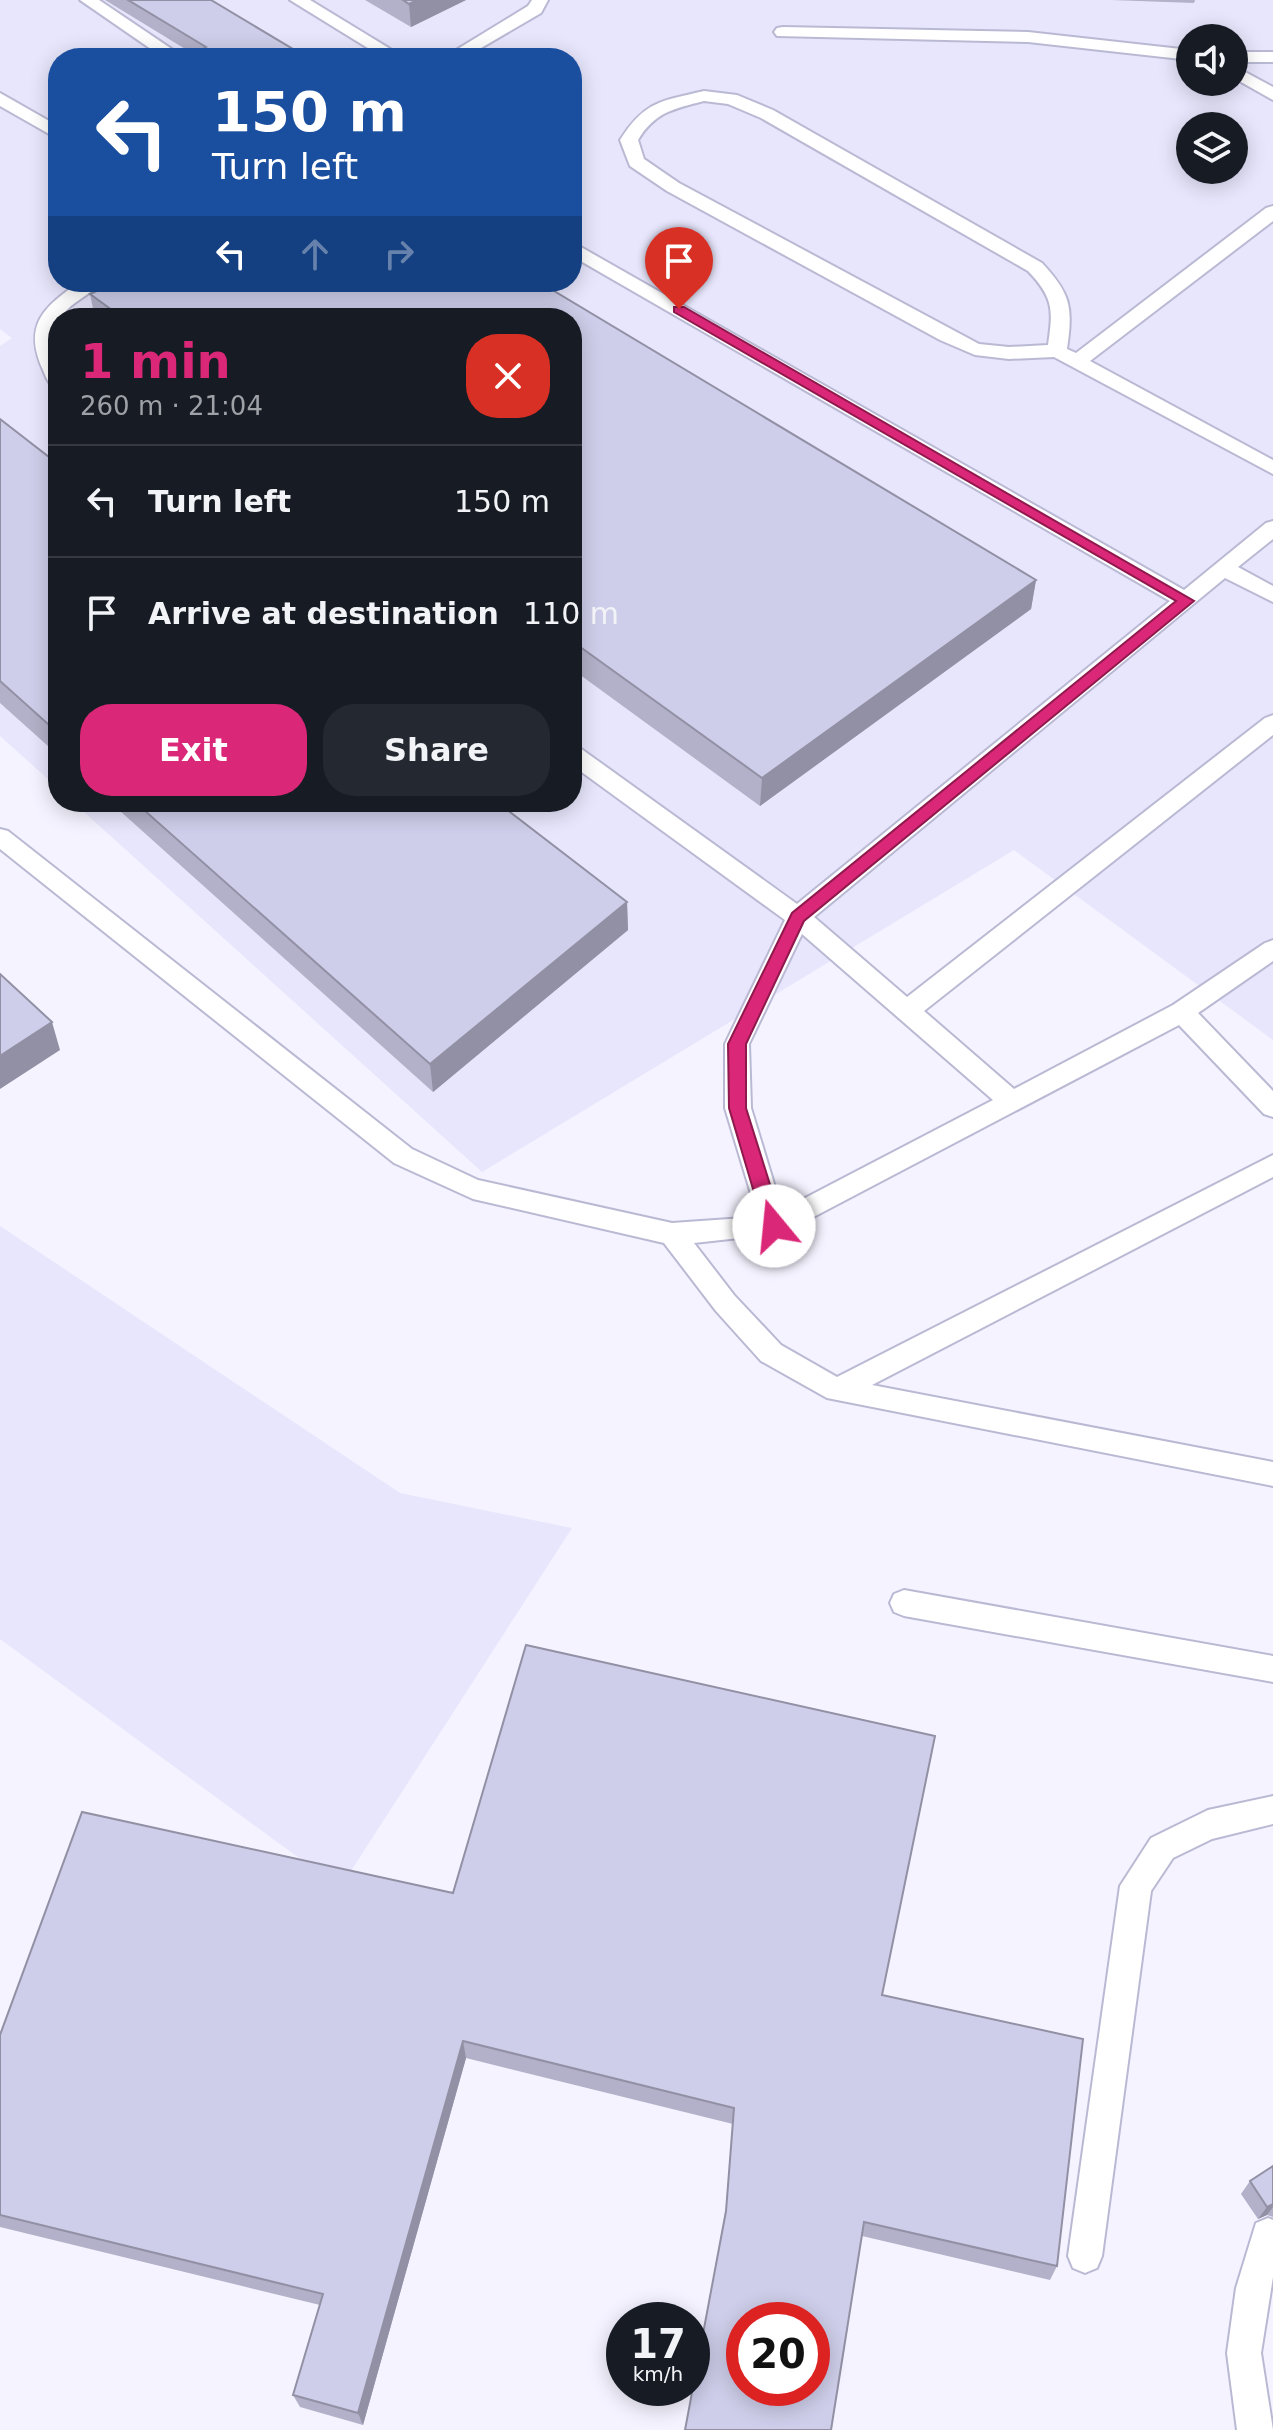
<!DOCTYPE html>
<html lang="en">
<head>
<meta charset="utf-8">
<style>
  body { margin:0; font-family:"DejaVu Sans",sans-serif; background:#242831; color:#f1f3f6; height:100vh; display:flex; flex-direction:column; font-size:30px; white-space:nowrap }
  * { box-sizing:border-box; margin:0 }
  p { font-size:26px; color:#9ea1a6 }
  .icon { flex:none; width:44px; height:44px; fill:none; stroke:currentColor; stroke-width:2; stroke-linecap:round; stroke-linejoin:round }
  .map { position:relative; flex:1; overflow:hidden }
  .side { position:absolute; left:48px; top:308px; width:534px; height:504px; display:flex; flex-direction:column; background:#171b24; border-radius:32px; box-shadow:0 4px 20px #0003 }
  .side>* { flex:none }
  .hud { position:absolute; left:48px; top:48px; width:534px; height:244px; border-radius:32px; box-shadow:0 4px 20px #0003; background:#1a4fa0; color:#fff; overflow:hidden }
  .buttons { position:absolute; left:1176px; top:24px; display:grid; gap:16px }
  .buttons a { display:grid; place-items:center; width:72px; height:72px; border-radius:50%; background:#171b24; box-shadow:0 4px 20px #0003; font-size:40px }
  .speed { position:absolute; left:606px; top:2302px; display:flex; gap:16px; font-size:40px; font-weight:700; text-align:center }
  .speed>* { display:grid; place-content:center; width:104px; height:104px; border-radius:50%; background:#171b24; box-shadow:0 4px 20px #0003; line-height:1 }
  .speed small { font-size:20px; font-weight:400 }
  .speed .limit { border:12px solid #d22; background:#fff; color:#111 }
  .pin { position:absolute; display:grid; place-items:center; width:68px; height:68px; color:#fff; margin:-82px -34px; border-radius:50% 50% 50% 0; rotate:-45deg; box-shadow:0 0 8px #0007 }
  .pin .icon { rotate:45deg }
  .me { position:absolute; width:88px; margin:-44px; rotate:343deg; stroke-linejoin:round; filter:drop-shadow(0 0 6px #0008) }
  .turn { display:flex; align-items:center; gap:28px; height:168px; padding:0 32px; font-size:36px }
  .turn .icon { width:104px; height:104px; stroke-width:2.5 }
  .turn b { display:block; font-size:56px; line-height:68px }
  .lanes { display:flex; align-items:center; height:76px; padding:0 32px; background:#0003; justify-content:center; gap:40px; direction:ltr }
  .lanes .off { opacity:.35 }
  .round { display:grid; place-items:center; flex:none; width:84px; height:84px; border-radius:32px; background:#242831 }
  .head { display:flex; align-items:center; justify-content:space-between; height:136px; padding:0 32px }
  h1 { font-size:48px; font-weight:700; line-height:60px; color:#db2777 }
  .primary-button { display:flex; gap:16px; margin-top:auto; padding:16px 32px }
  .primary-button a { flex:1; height:92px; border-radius:32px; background:#db2777; color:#fff; font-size:32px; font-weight:700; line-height:92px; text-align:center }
  .primary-button a+a { background:#242831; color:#f1f3f6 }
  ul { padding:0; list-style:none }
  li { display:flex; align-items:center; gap:24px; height:112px; padding:0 32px; border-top:2px solid #363941 }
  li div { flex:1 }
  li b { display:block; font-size:30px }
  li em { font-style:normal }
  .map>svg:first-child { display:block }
  .built { fill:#e7e6fc; fill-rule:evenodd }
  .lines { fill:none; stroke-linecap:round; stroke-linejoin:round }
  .service-casing { stroke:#bab9d4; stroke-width:4 }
  .service { fill:#fff; fill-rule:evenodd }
  .wall { fill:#b2b1c9 }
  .shaded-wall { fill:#9190a4 }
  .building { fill:#cfceea; stroke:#9190a4; stroke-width:2; fill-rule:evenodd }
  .route { fill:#db2777; stroke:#8e194d; stroke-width:2 }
</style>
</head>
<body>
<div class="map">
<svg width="1273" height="2430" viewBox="0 0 1273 2430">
  <rect width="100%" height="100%" fill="#f4f3ff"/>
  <g class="built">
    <path d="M 0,0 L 1273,0 L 1273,1040 L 1014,850 L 482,1172 L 73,802 L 572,802 L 572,318 L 58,318 L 58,788 L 0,736 L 0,346 L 12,338 L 0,329 ZM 1190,38 L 1234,38 L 1234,82 L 1190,82 ZM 58,58 L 572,58 L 572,282 L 58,282 ZM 1190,126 L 1234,126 L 1234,170 L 1190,170 Z"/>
    <polygon points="0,1226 400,1493 572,1528 340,1888 0,1639"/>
  </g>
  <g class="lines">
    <g class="service-casing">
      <g id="service">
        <polygon points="80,0 99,0 185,58 164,58"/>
        <polygon points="290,0 310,0 405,58 384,58"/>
        <polygon points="532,0 548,0 541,13 464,58 443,58 528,6"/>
        <polygon points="783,27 1028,32 1190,50 1190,60 1028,42 777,36 774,32 777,28"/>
        <rect x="1234" y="52" width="39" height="10"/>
        <polygon points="1234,66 1273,87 1273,100 1234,78"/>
        <path d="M 704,91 L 737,95 L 773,110 L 1042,263 C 1071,294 1073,307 1067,349 L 1076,353 L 1266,208 L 1273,206 L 1273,221 L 1090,361 L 1273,460 L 1273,474 L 1054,357 L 1009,359 L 975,355 L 940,340 L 667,191 L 630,166 L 620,140 C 645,101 661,101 704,91 ZM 704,101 L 728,104 L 761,118 L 1028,271 C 1054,298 1053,310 1048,345 L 1009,347 L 979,344 L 679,183 L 644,159 L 638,140 C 655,112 673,109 704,101 Z"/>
        <polygon points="0,93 58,126 58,139 0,106"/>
        <path d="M 572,242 L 1184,590 L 1266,523 L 1273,521 L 1273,539 L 1238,567 L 1273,586 L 1273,602 L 1225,578 L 814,917 L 907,997 L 1265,718 L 1273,715 L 1273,735 L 924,1011 L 1014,1089 L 1173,1005 L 1265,943 L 1273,940 L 1273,961 L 1198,1013 L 1273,1091 L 1273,1117 L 1264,1114 L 1179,1025 L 783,1233 L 694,1243 L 734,1295 L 781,1345 L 837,1377 L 1273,1155 L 1273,1177 L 872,1385 L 1273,1462 L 1273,1486 L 827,1398 L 761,1361 L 716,1311 L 664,1243 L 473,1199 L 394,1163 L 0,849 L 0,829 L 8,831 L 412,1149 L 478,1180 L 672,1223 L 758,1217 L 725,1108 L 725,1044 L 785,920 L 572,765 L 572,746 L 580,748 L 797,904 L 1170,601 L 572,256 ZM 802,934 L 993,1100 L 782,1210 L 751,1108 L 749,1044 Z"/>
        <path d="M 79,282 L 100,282 C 93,292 81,298 71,306 C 45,328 58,357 58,388 C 48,385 47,379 43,370 C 23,325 43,308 79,282 Z"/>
        <polygon points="904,1590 1273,1656 1273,1682 904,1616 894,1612 890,1603 894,1594"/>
        <polygon points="1273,1796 1273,1824 1212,1839 1173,1858 1151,1891 1102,2256 1097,2268 1085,2273 1073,2268 1068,2256 1120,1886 1151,1838 1208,1810"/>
        <polygon points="1268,2218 1273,2220 1273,2277 1261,2353 1273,2430 1237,2430 1227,2353 1236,2288 1256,2223"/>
      </g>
    </g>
    <use href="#service" class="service"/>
  </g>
  <g class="wall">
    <polygon points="105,0 211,0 308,58 200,58"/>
    <polygon points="365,0 466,0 411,27"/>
    <polygon points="1111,0 1195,0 1194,3"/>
    <polygon points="117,282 539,282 1036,580 1031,609 760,806 572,669 572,318 95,318 90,294"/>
    <polygon points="0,419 58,464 58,755 0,703"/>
    <polygon points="110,802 497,802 627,902 628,930 433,1092"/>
    <polygon points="882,1995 1057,2266 1050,2280 862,2236 726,2215 733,2124 466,2058 363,2425 300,2407 293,2395 320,2305 0,2227 0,2035"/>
    <polygon points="1273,2166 1273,2217 1267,2215 1258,2219 1241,2194 1250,2181"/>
  </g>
  <g class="shaded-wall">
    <polygon points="417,0 466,0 411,27 409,4"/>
    <polygon points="1036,580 1031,609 760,806 762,778"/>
    <polygon points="627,902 628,930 433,1092 430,1064"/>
    <polygon points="52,1022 60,1050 0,1089 0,1056"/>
    <polygon points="463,2041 466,2058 363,2425 358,2413"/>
    <polygon points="1273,2204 1273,2207 1267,2215 1258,2219 1267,2207"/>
  </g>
  <g class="building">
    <polygon points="128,0 211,0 308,58 218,58 203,49 206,47"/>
    <polygon points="403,0 417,0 409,4"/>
    <polygon points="117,282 539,282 1036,580 762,778 572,641 572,318 123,318 90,294"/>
    <polygon points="0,419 58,464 58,733 0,681"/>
    <polygon points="135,802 497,802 627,902 430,1064"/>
    <polygon points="0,974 52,1022 0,1056"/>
    <path d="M 526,1645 L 935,1736 L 882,1995 L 1083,2039 L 1057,2266 L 864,2222 L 831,2430 L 685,2430 L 726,2211 L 734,2108 L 463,2041 L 358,2413 L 293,2395 L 323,2294 L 0,2215 L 0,2035 L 82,1812 L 453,1893 ZM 744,2320 L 812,2320 L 812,2388 L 744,2388 Z"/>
    <polygon points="1273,2166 1273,2204 1267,2207 1250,2181"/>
  </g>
  <polygon class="route" points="674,307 684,307 1194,601 804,921 746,1044 746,1108 783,1226 774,1233 764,1226 729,1108 728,1044 792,913 1176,601 674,312"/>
</svg>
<div class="buttons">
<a><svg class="icon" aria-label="sound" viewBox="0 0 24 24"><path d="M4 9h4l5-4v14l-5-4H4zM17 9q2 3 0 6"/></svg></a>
<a><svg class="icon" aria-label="layers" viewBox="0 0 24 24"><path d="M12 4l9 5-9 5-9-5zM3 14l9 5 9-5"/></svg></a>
</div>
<div class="speed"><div>17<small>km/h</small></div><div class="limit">20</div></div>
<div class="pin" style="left:679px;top:309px;background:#d93025"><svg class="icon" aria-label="arrive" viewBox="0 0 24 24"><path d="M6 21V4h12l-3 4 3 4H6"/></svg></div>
<svg class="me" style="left:774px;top:1226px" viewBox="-20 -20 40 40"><circle r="19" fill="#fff"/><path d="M0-13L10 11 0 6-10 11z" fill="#db2777"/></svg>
<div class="hud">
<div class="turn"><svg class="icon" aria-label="left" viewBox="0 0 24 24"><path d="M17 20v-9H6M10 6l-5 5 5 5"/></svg><div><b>150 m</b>Turn left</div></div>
<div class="lanes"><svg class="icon" aria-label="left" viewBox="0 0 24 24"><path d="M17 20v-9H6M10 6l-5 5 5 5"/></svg><svg class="icon off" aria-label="ahead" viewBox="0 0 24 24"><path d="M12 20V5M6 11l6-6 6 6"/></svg><svg class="icon off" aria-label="right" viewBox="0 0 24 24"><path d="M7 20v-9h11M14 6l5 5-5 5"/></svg></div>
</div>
<section class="side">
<div class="head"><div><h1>1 min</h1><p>260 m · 21:04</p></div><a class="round" style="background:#d93025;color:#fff"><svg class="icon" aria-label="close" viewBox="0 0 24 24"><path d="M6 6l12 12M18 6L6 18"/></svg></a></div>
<ul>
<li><svg class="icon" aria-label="left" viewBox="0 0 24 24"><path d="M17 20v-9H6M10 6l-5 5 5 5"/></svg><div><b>Turn left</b></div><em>150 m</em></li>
<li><svg class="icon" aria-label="arrive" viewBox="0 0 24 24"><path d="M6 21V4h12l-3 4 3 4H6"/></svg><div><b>Arrive at destination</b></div><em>110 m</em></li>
</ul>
<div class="primary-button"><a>Exit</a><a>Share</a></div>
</section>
</div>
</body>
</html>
